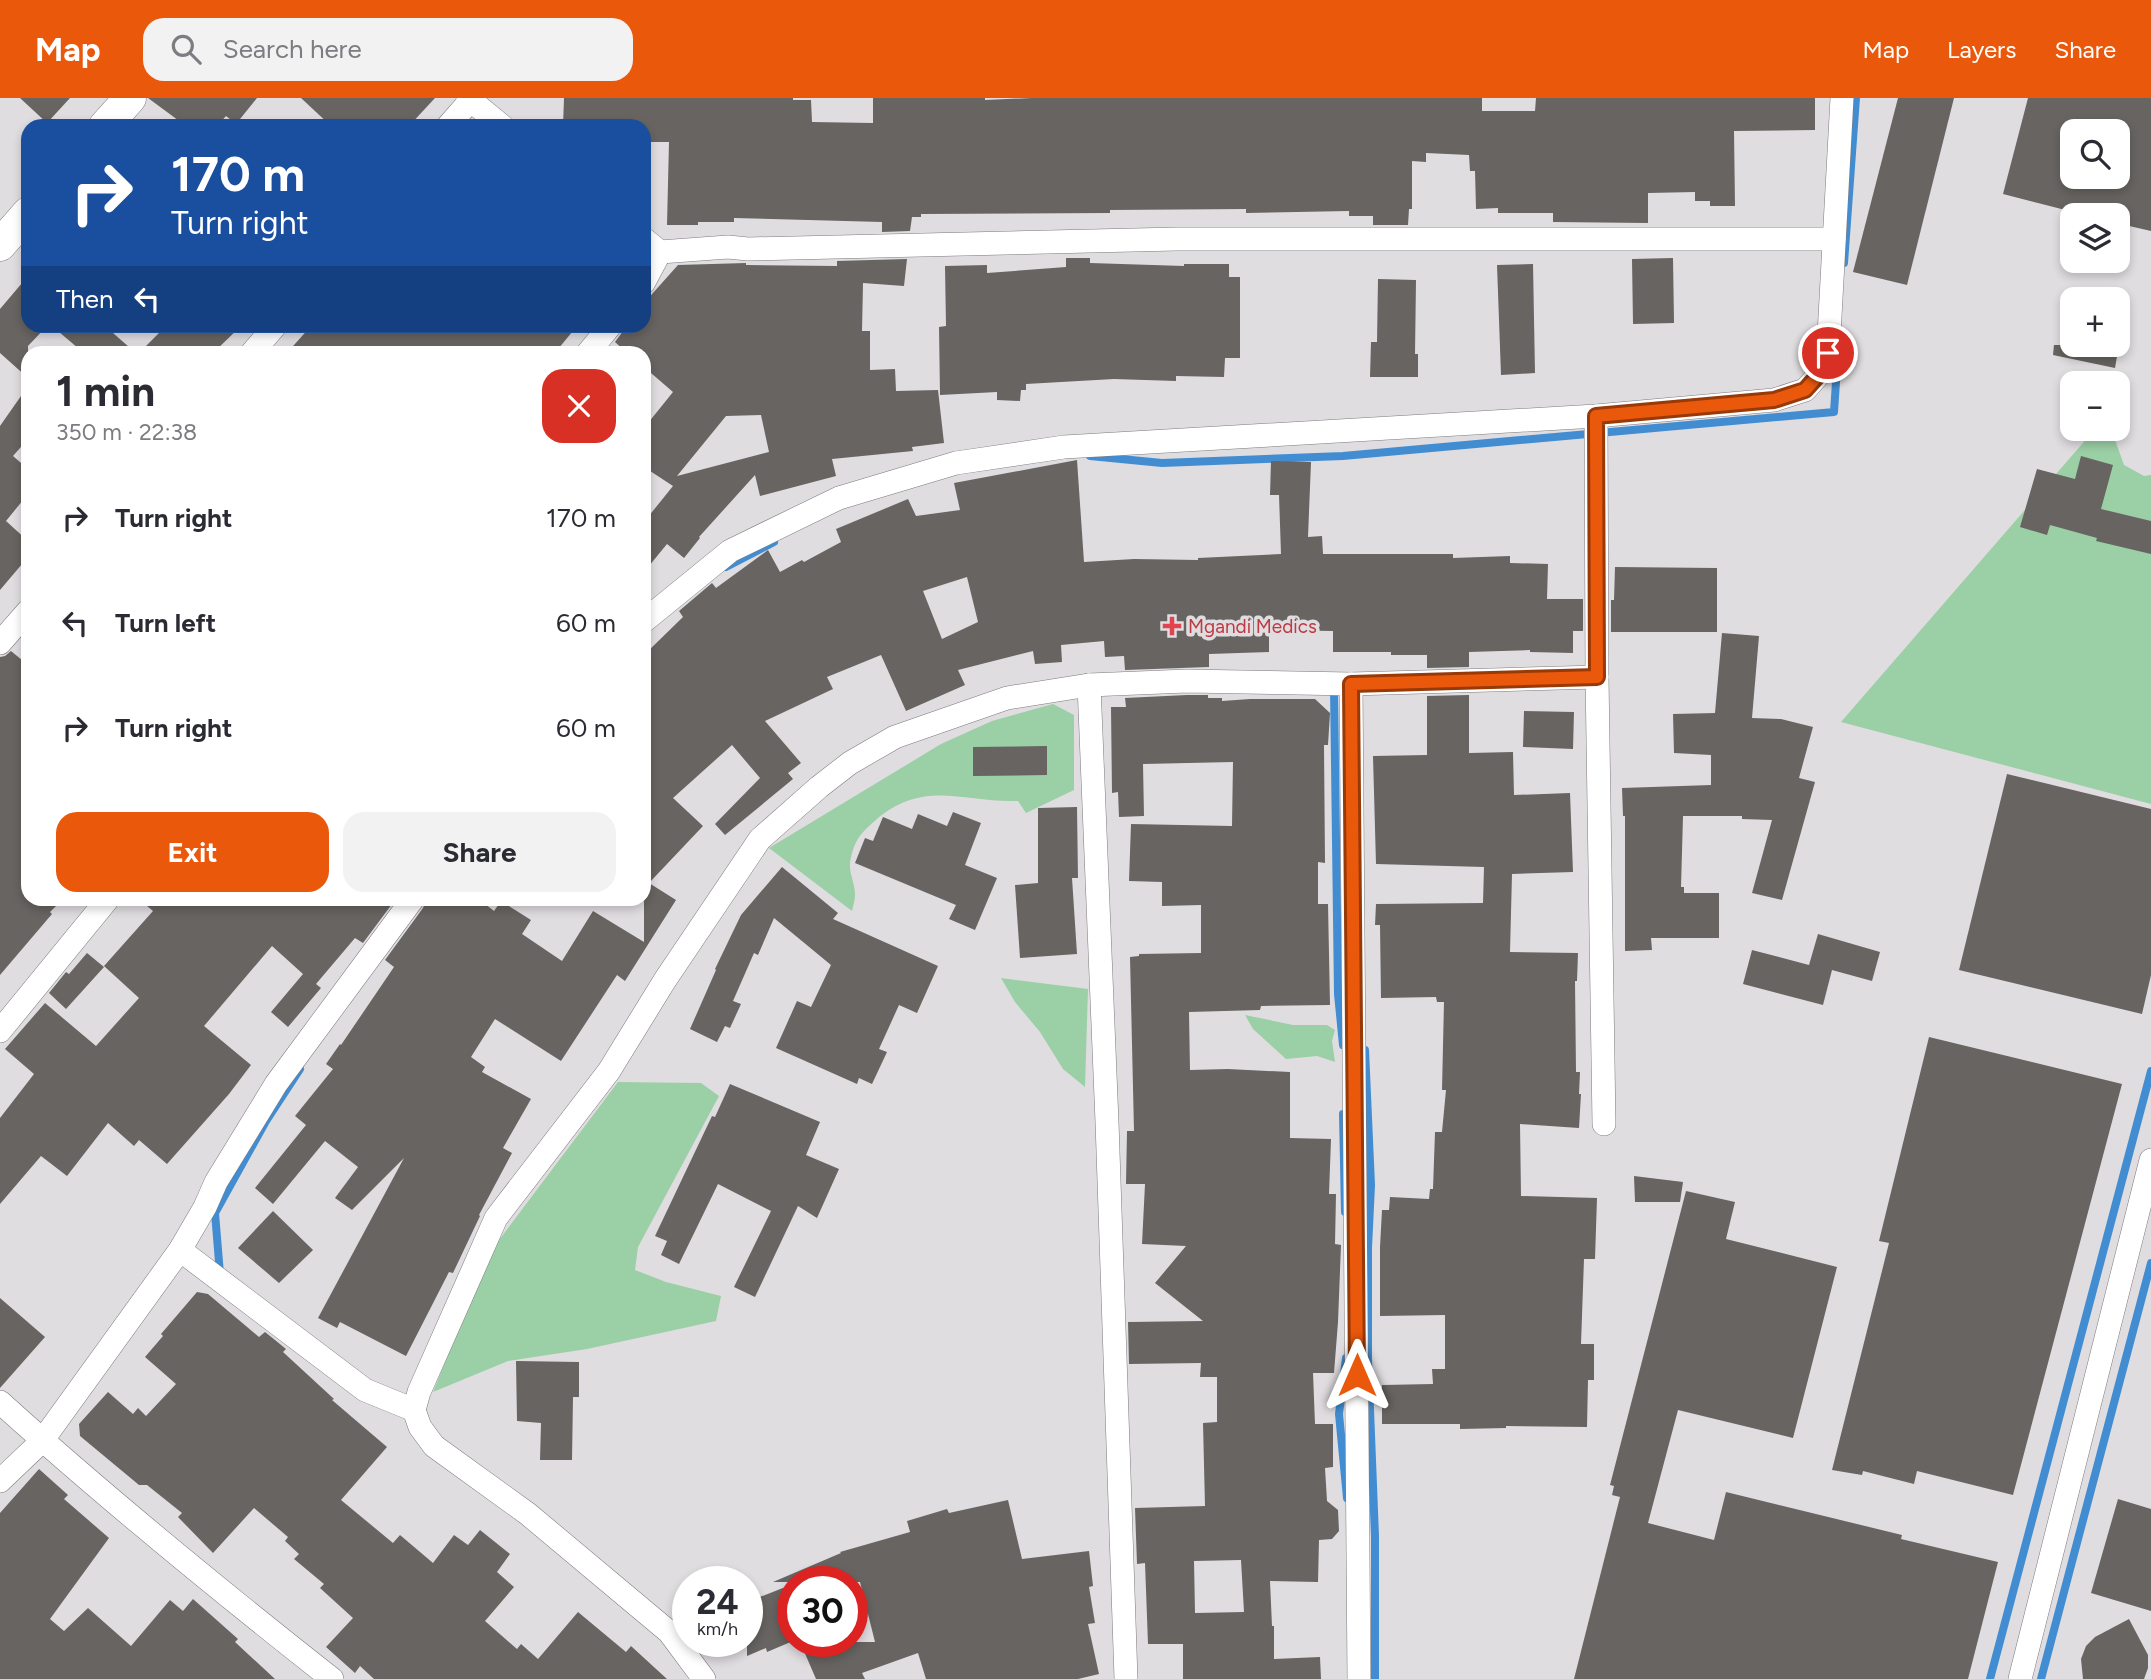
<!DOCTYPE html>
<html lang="en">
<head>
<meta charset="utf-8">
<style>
  body { margin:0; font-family:Figtree,sans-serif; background:#f2f2f3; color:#2b2b33; height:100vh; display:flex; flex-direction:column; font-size:26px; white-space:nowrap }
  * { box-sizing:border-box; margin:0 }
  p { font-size:23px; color:#7c7c81 }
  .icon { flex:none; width:38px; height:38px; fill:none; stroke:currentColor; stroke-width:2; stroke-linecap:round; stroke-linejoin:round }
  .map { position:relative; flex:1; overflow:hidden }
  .panel { position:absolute; left:21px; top:248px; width:630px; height:560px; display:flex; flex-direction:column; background:#fff; border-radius:21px; box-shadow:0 4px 10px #0003 }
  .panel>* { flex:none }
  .guide { position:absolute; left:21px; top:21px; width:630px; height:214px; border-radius:21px; box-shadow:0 4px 10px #0003; background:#1a4fa0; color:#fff; overflow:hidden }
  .controls { position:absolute; left:2060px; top:21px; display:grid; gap:14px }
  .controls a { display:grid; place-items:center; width:70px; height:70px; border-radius:14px; background:#fff; box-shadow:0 4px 10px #0003; font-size:35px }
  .speed { position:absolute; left:672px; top:1468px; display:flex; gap:14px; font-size:35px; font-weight:700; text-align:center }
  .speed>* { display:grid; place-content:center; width:91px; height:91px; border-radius:50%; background:#fff; box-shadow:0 4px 10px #0003; line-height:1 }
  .speed small { font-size:18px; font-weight:400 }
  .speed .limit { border:10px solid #d22; background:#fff; color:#111 }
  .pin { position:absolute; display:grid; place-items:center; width:60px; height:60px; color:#fff; margin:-30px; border:4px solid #fff; border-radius:50%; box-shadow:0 2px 7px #0007 }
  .me { position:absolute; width:77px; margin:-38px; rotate:0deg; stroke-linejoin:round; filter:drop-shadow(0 0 5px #0008) }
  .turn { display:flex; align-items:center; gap:24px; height:147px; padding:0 35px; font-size:32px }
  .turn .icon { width:91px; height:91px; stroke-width:2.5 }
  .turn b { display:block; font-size:49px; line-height:60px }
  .then { display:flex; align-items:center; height:66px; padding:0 35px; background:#0003; gap:14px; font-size:26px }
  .round { display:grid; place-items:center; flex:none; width:74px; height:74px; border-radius:21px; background:#f2f2f3 }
  .summary { display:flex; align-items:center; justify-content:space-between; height:119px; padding:0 35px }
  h1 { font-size:42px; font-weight:700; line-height:52px }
  .cta { display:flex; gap:14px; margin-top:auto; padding:14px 35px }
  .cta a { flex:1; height:80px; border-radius:21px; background:#ea580c; color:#fff; font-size:28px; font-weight:700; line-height:80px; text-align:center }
  .cta a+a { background:#f2f2f3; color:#2b2b33 }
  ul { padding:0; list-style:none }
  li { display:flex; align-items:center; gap:21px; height:105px; padding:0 35px }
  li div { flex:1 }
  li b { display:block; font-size:26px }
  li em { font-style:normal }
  header { display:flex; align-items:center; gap:42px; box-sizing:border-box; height:98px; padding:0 35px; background:#ea580c; color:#fff }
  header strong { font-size:33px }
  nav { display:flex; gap:38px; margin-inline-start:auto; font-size:24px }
  .search { width:490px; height:63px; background:#f2f2f3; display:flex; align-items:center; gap:18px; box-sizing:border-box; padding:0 24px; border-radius:21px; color:#7c7c81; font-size:26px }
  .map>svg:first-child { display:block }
  .green { fill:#9bcfa5 }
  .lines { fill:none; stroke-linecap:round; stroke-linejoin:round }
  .stream { stroke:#428dd1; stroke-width:8 }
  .building { fill:#676461; fill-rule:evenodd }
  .street-casing { stroke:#7d7a7e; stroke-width:24 }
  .secondary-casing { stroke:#7d7a7e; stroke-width:33 }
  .street { stroke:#fff; stroke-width:23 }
  .secondary { stroke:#fff; stroke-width:32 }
  .route-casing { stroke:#983908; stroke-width:18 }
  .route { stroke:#ea580c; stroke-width:12 }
  .health-dot { fill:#e0444e; stroke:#e0dde1; stroke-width:2.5 }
  .labels { text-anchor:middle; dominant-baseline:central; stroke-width:7; stroke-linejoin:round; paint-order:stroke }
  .health-label { font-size:19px; fill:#be3a42; stroke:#e0dde1; text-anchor:start }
</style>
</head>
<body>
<header>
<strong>Map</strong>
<div class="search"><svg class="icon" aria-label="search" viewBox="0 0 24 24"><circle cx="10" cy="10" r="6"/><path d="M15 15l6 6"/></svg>Search here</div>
<nav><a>Map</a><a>Layers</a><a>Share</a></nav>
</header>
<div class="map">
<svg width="2151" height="1581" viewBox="0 0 2151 1581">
  <rect width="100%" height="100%" fill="#e0dde1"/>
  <g class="green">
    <polygon points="2103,331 2107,331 2113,336 2124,367 2144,378 2151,377 2151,706 1841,624 2089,338"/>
    <path d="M 1053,606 L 1074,617 L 1074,692 L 1026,715 L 1018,703 C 964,705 926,681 878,720 C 861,735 854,741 850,765 C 849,775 855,786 855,797 C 855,802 853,808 852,813 L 769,750 L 941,646 L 992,623 Z"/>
    <polygon points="1001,880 1088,891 1085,989 1063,971 1040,934 1015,904"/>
    <polygon points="1245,917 1293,927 1327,927 1335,932 1332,943 1335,964 1317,958 1286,961 1253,931"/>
    <polygon points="618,984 701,985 719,998 638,1149 635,1172 666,1184 721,1198 716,1223 587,1251 508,1263 433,1294 490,1154"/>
  </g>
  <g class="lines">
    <g class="stream">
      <polyline points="1844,165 1856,0"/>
      <polyline points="1090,358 1162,365 1343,358 1834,314 1838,254"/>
      <polyline points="726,469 774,444"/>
      <polyline points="1334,589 1338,896 1343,947"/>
      <polyline points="1365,952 1371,1087 1368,1150 1368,1261 1375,1438 1375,1581"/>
      <polyline points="1343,1016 1345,1114"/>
      <polyline points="220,1176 215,1115 266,1023 300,971"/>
      <polyline points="1346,1260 1339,1316 1347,1400"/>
      <polyline points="1990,1581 2151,973"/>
      <polyline points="2041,1581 2151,1165"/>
    </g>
  </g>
  <g class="building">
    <polygon points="20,0 70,0 47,25"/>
    <polygon points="148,0 257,0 236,26 226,18 217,28 186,28"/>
    <polygon points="301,0 435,0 409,28 331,28"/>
    <polygon points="564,0 793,0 793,2 811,2 812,24 873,25 873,0 985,0 985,2 1032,0 1482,0 1482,13 1535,13 1536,0 1815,0 1815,32 1734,33 1735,108 1710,108 1710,103 1695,103 1695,94 1648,95 1648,125 1553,124 1553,115 1498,115 1498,110 1476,111 1475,73 1470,73 1469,57 1426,55 1426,64 1412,63 1412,111 1409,111 1408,127 1373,127 1373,118 1349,118 1349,113 1246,115 1246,111 1110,112 1110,115 921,116 921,119 912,119 910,133 882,134 882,124 734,120 734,124 698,124 698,127 667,127 669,44 644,44 644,28 563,28"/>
    <polygon points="1898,0 1954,0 1907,187 1853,174"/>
    <path d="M 2028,0 L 2151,0 L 2151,133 L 2125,127 L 2127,117 L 2085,117 L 2003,96 ZM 2072,33 L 2118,33 L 2118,79 L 2072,79 Z"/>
    <polygon points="1066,160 1090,160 1090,165 1184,168 1184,166 1229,166 1229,179 1240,179 1240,260 1225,260 1224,279 1176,278 1176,283 1114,281 1026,286 1026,292 1021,292 1020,303 997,302 997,294 940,297 939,229 946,228 945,168 987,167 987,175 1066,169"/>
    <polygon points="1673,160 1674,225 1633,226 1632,161"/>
    <path d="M 907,161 L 904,188 L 863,185 L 862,233 L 870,233 L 870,272 L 895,271 L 896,293 L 938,292 L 944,345 L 912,349 L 913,353 L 832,361 L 836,378 L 760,398 L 755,377 L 699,439 L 700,440 L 684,460 L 667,446 L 644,474 L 644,424 L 673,388 L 644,369 L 644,330 L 673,294 L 644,269 L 644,256 L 628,256 L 615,244 L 621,236 L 624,228 L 644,228 L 644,205 L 678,167 L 746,165 L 746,167 L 837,168 L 837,163 ZM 761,317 L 769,354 L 677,378 L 726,318 Z"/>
    <polygon points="1533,166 1535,275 1501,277 1497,167"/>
    <polygon points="28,178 28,228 47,228 28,248 28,280 0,255 0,211"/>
    <polygon points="1378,181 1416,182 1415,256 1418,256 1418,279 1370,279 1371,244 1377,244"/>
    <polygon points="52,228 105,228 137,256 85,256"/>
    <polygon points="166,228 241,228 212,256 138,256"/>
    <polygon points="311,228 577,228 554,256 286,256"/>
    <polygon points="2054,247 2119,247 2115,270 2053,257"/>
    <polygon points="28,288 28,341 13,358 28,371 28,396 6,423 28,443 28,459 0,492 0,328"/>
    <polygon points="2081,358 2113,367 2101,411 2151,423 2151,456 2096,443 2097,440 2050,427 2047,437 2020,429 2037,371 2075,381"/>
    <path d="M 1077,362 L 1084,464 L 1134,461 L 1198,462 L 1198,460 L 1281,456 L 1279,397 L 1270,397 L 1271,363 L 1311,364 L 1308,439 L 1322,438 L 1323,456 L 1453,456 L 1453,460 L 1510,458 L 1510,465 L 1548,466 L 1547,501 L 1583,501 L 1583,533 L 1573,533 L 1573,555 L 1530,554 L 1530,552 L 1469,554 L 1469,569 L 1427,570 L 1427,557 L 1391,557 L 1391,554 L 1333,554 L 1333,533 L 1269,532 L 1269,554 L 1209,556 L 1209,569 L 1125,572 L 1124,558 L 1105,559 L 1104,543 L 1061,547 L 1062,564 L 1035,566 L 1033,553 L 958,572 L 965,587 L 906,613 L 881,557 L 827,579 L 833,591 L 765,623 L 801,665 L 788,675 L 793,681 L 725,737 L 715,726 L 760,680 L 732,647 L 673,700 L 703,728 L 649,785 L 676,802 L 625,883 L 617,877 L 561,963 L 495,921 L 471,959 L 485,969 L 482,974 L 531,1001 L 503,1050 L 512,1055 L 479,1117 L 480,1118 L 453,1175 L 449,1174 L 406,1258 L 340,1224 L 337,1230 L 318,1220 L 404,1060 L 352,1112 L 335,1100 L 358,1069 L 325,1043 L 273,1106 L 255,1090 L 306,1027 L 295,1018 L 333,971 L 326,966 L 340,946 L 341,947 L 394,869 L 385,862 L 423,810 L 426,802 L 480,802 L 494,813 L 501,803 L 531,822 L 522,836 L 562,863 L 593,813 L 644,844 L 644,557 L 683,519 L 679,513 L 712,485 L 716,490 L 768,452 L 780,474 L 802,462 L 804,464 L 841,444 L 836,431 L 908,401 L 916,418 L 960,412 L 954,385 ZM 967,479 L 978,524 L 942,541 L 923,493 Z"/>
    <polygon points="1615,469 1717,470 1717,534 1611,534 1611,502 1614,502"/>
    <polygon points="1722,535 1759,538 1752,620 1781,621 1813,629 1799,680 1815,684 1782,802 1752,795 1772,722 1742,721 1742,718 1683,718 1681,789 1684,789 1684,795 1719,795 1719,840 1651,840 1652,852 1625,853 1625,718 1623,718 1622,690 1711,687 1711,657 1674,655 1673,616 1715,615"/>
    <polygon points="11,553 28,567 28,802 62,802 50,814 52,816 0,877 0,559 5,558"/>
    <path d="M 1187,597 L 1208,597 L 1208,600 L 1222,600 L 1222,603 L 1250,601 L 1315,601 L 1330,615 L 1328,647 L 1324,647 L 1325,765 L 1318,764 L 1318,806 L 1328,806 L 1330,907 L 1261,908 L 1260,912 L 1189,914 L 1190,972 L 1228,971 L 1290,974 L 1290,1040 L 1331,1041 L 1329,1096 L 1336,1096 L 1335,1146 L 1341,1147 L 1338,1224 L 1334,1275 L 1313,1275 L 1315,1326 L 1333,1326 L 1333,1369 L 1325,1370 L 1327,1403 L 1338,1412 L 1339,1433 L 1332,1441 L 1319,1442 L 1318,1484 L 1270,1483 L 1272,1528 L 1274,1528 L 1274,1561 L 1320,1559 L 1321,1581 L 1183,1581 L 1183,1546 L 1148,1546 L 1145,1465 L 1137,1466 L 1135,1410 L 1205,1408 L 1203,1325 L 1217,1324 L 1217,1279 L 1200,1279 L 1201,1265 L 1129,1266 L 1128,1224 L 1203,1223 L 1155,1185 L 1186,1148 L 1142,1146 L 1145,1086 L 1126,1086 L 1127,1033 L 1134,1033 L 1130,859 L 1139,858 L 1139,856 L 1201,855 L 1201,807 L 1162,808 L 1162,784 L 1129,783 L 1131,726 L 1232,728 L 1233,664 L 1143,666 L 1144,718 L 1119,719 L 1118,694 L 1112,695 L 1111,609 L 1126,609 L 1125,600 ZM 1241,1462 L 1244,1514 L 1195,1515 L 1194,1463 Z"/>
    <polygon points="1469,597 1469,655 1513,654 1514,697 1570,695 1573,774 1512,776 1510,854 1578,855 1577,883 1575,883 1576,974 1580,974 1579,996 1581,996 1579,1030 1520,1026 1521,1098 1597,1100 1595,1161 1584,1161 1581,1246 1594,1246 1594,1282 1588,1282 1587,1329 1506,1328 1506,1330 1460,1331 1460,1326 1382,1326 1382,1287 1433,1286 1432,1271 1445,1271 1445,1217 1380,1218 1380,1149 1382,1112 1389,1112 1390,1099 1429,1101 1430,1091 1433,1091 1435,1034 1442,1034 1446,992 1442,992 1444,904 1437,904 1436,899 1381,900 1380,827 1375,827 1376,806 1483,805 1484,769 1376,766 1373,658 1427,657 1427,598"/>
    <polygon points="1524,613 1574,614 1573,651 1523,649"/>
    <polygon points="1047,648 1047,677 973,678 973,649"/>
    <polygon points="2007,676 2151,711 2151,877 2142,916 1959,872"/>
    <polygon points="1077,709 1078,780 1072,780 1077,856 1020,860 1015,787 1038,785 1038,710"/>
    <polygon points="953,714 981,725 965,767 997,780 975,832 949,821 956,807 855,765 865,740 873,743 883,719 912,731 918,716 947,728"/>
    <polygon points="782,769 838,815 833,821 938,868 917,915 899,907 879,951 887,954 872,986 859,980 857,986 776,950 797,903 811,909 831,867 774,820 758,857 754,855 733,903 741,906 730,930 725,928 717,944 690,931 716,872 715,871 741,817"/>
    <polygon points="140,802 395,802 363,845 355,840 316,886 321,890 288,929 271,914 303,876 272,848 204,928 251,967 229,996 167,1066 139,1042 134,1048 108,1025 67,1078 41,1058 0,1106 0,1020 34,976 5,951 45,905 96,948 139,900 104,868 153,813"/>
    <polygon points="1818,836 1880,854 1872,883 1832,872 1823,907 1743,886 1752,852 1809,867"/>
    <polygon points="87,855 104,869 66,911 49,895 66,874 69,876"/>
    <polygon points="1929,939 2122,986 2013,1397 1917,1373 1914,1386 1863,1373 1862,1377 1832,1372 1889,1145 1879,1143"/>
    <polygon points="730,986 820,1024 806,1057 839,1071 817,1120 798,1108 755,1199 734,1189 771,1113 718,1086 679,1166 661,1157 667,1143 655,1138 712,1018 715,1019"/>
    <polygon points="1634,1078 1683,1084 1680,1104 1635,1104"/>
    <polygon points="1686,1093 1735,1104 1726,1141 1837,1169 1793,1340 1678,1312 1648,1425 1714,1442 1726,1394 1902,1437 1901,1441 1998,1464 1968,1581 1574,1581 1620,1399 1612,1397 1614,1388 1610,1387"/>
    <polygon points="273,1113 313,1152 279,1185 238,1150"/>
    <polygon points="197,1194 208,1196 259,1239 265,1234 275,1242 286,1251 283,1254 334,1301 332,1302 387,1349 341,1402 393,1445 400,1437 433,1465 454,1437 468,1447 480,1432 510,1456 497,1474 514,1489 485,1523 517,1551 521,1546 538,1561 578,1514 626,1554 631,1548 667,1581 374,1581 360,1568 355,1575 326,1549 353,1520 320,1490 324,1486 294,1461 299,1456 285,1443 288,1439 254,1410 213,1455 178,1419 182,1415 147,1387 139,1387 80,1338 79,1326 108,1294 133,1316 138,1310 146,1318 176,1286 145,1259 163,1238 161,1236"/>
    <polygon points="0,1200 45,1239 0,1290"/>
    <polygon points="516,1263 579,1264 579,1299 573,1299 572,1362 540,1362 541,1325 517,1323"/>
    <polygon points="39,1371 68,1397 64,1401 109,1440 50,1521 64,1533 88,1510 131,1548 170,1502 183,1513 193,1501 238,1541 235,1544 275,1581 0,1581 0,1415"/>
    <polygon points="2118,1401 2151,1411 2151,1513 2091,1495"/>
    <polygon points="1008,1402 1022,1461 1089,1453 1093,1488 1089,1489 1095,1525 1088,1526 1099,1576 1078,1581 926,1581 918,1555 862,1575 865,1581 816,1581 800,1544 875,1544 860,1484 773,1484 841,1455 840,1454 910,1434 907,1423 947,1411 949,1415"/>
    <polygon points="793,1486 793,1543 767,1554 766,1550 747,1558 747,1504"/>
    <polygon points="2129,1521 2148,1557 2148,1570 2144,1581 2083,1581 2081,1561 2086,1548 2095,1539"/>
  </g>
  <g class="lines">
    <g class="street-casing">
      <g id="street">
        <polyline points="468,0 502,28"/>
        <polyline points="448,28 470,3"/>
        <polyline points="644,141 660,154 728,149 748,151 1177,141 1834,141"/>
        <polyline points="644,184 660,154"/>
        <polyline points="251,256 275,228"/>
        <polyline points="587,256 610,228"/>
        <polyline points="1596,318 1597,579 1604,1026"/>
        <polyline points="644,523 730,453 839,400 956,365 1064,349 1596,318 1774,302 1805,292 1823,272 1828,255 1842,0"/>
        <polyline points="0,545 28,513"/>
        <polyline points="1351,586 1359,1581"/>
        <polyline points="1089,587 1107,1024 1126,1581"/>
        <polyline points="0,933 107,802"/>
        <polyline points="180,1152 365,1292 414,1312 420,1329 434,1348 528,1416 669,1534 704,1581"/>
        <path d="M 0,1304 C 107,1401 219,1492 332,1581"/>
        <polyline points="414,1312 419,1294 496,1120 609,973 665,882 760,741 819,689 850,665 895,639 1007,600 1089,587 1187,583 1351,586 1597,579"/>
        <polyline points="0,1383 42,1343 180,1152 205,1109 216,1084 276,986 412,802"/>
        <polyline points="2020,1581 2151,1062"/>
      </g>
    </g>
    <g class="secondary-casing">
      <g id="secondary">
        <polyline points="105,28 130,0"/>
        <polyline points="0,147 28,115"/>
      </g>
    </g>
    <use href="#street" class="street"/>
    <use href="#secondary" class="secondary"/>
  </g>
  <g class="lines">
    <g class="route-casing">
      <polyline id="route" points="1357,1277 1351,586 1597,579 1596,318 1774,302 1805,292 1823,272 1828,255"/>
    </g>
    <use href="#route" class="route"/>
  </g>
  <path class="health-dot" d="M1168.5 517.5h7v7h7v7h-7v7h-7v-7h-7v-7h7z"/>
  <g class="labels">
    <g class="health-label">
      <text x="1188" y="528">Mgandi Medics</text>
    </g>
  </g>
</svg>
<div class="controls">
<a><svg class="icon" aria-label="search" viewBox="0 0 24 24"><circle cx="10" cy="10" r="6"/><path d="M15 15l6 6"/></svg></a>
<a><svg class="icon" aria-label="layers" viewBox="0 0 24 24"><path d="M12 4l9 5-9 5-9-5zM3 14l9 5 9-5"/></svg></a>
<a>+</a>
<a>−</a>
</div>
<div class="speed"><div>24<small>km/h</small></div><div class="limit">30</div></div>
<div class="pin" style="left:1828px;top:255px;background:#d93025"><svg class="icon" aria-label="arrive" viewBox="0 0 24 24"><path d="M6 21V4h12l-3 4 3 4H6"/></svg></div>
<svg class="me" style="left:1357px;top:1277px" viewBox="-20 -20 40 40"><path d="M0-17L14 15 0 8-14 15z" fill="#ea580c" stroke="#fff" stroke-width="4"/></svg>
<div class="guide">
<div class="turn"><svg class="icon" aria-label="right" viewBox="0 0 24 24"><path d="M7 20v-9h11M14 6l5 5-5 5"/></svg><div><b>170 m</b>Turn right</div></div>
<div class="then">Then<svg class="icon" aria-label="left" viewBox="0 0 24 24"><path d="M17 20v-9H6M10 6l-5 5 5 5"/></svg></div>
</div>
<section class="panel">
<div class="summary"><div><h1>1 min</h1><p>350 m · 22:38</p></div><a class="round" style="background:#d93025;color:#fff"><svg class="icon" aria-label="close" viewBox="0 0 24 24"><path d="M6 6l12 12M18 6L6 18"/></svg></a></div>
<ul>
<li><svg class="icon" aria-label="right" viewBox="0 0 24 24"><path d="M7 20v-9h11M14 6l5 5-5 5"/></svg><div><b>Turn right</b></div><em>170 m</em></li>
<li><svg class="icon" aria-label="left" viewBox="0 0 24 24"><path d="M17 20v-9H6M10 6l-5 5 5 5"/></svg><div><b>Turn left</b></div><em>60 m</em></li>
<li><svg class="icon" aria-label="right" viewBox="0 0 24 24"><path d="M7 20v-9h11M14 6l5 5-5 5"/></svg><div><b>Turn right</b></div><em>60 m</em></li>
</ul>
<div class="cta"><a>Exit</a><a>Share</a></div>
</section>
</div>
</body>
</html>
